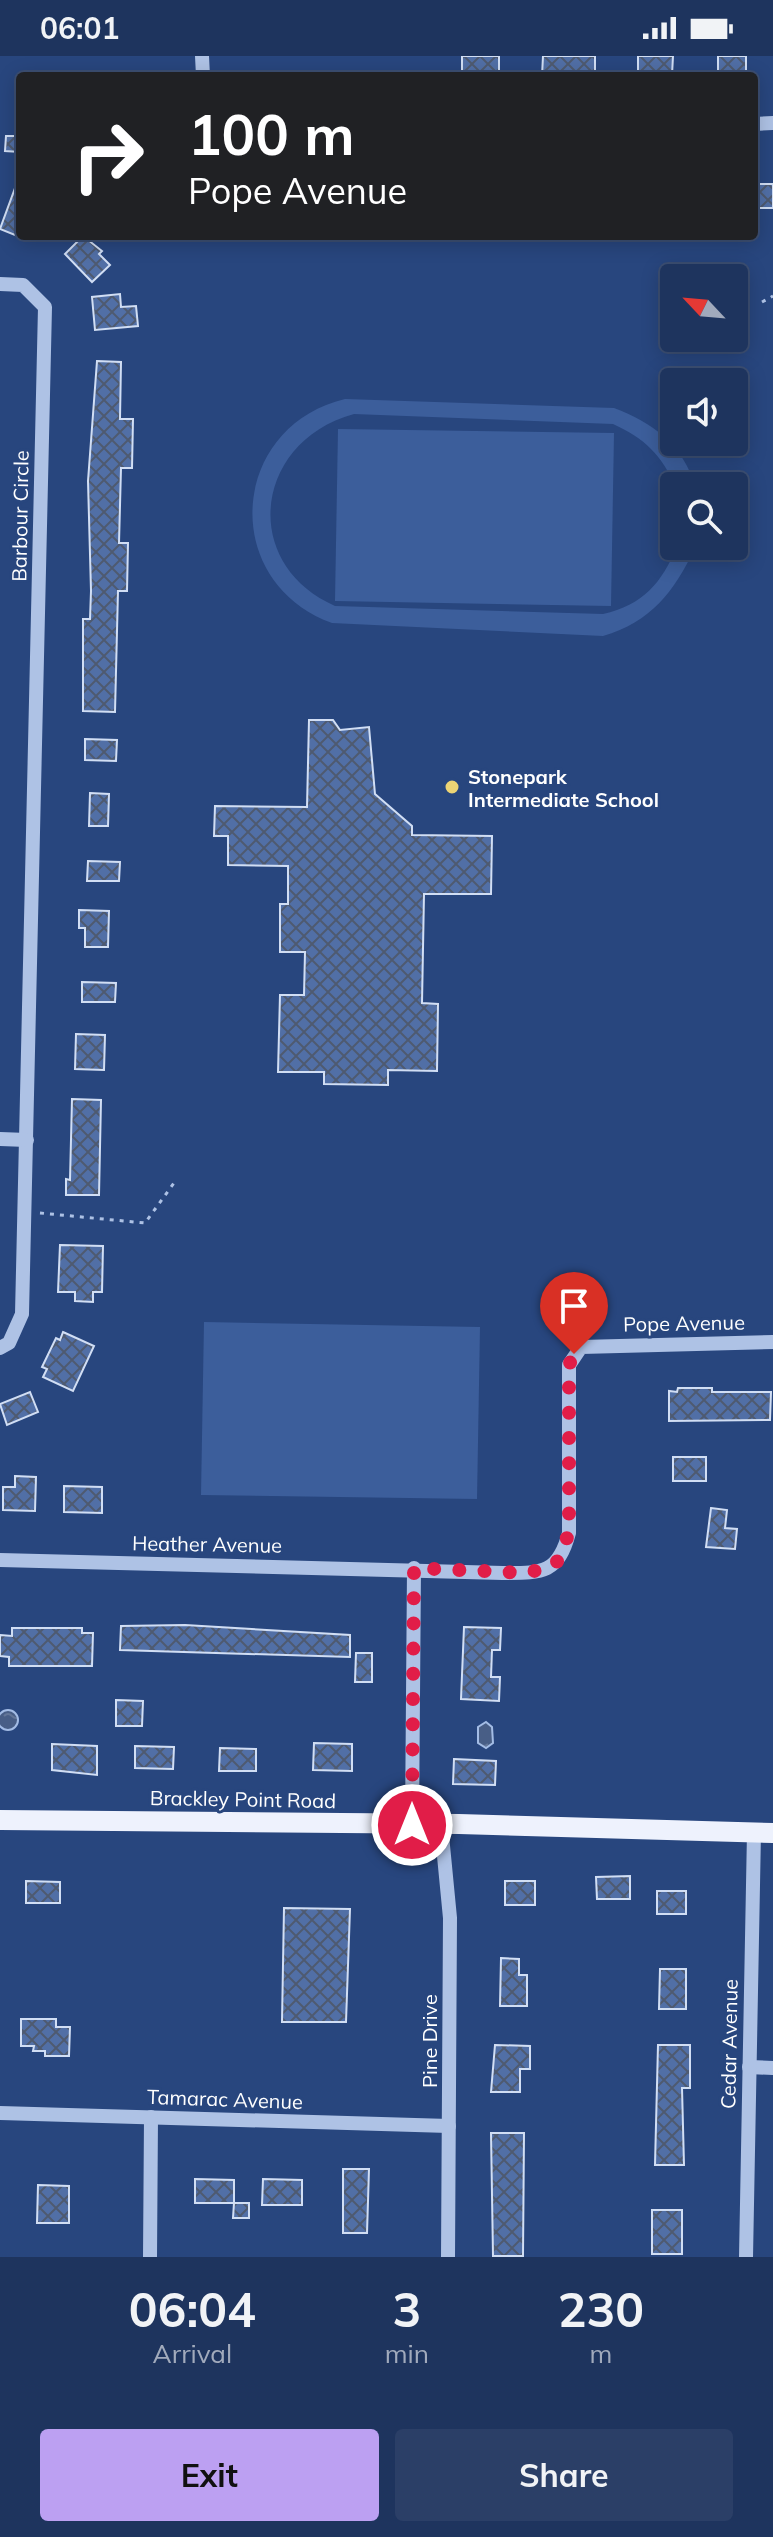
<!DOCTYPE html>
<html lang="en">
<head>
<meta charset="utf-8">
<style>
  body { margin:0; font-family:Mulish,sans-serif; background:#2b3f67; color:#f1f3f6; height:100vh; display:flex; flex-direction:column; font-size:30px; white-space:nowrap }
  * { box-sizing:border-box; margin:0 }
  p { font-size:26px; color:#a1aabc }
  .icon { flex:none; width:44px; height:44px; fill:none; stroke:currentColor; stroke-width:2; stroke-linecap:round; stroke-linejoin:round }
  .map { position:relative; height:2201px; overflow:hidden }
  .sheet { display:flex; flex-direction:column; background:#1e345e; flex:1 }
  .sheet>* { flex:none }
  .banner { position:absolute; left:16px; top:16px; width:742px; height:168px; border-radius:8px; box-shadow:0 4px 20px #0003,0 0 0 2px #3c4f73; background:#202124; color:#fff; overflow:hidden }
  .needle { width:52px; rotate:296deg }
  .fabs { position:absolute; left:660px; top:208px; display:grid; gap:16px }
  .fabs a { display:grid; place-items:center; width:88px; height:88px; border-radius:8px; background:#1e345e; box-shadow:0 4px 20px #0003,0 0 0 2px #3c4f73; font-size:40px }
  .pin { position:absolute; display:grid; place-items:center; width:68px; height:68px; color:#fff; margin:-82px -34px; border-radius:50% 50% 50% 0; rotate:-45deg; box-shadow:0 0 8px #0007 }
  .pin .icon { rotate:45deg }
  .me { position:absolute; width:88px; margin:-44px; rotate:0deg; stroke-linejoin:round; filter:drop-shadow(0 0 6px #0008) }
  .turn { display:flex; align-items:center; gap:28px; height:168px; padding:0 40px; font-size:36px }
  .turn .icon { width:104px; height:104px; stroke-width:2.5 }
  .turn b { display:block; font-size:56px; line-height:68px }
  .eta { display:flex; justify-content:space-evenly; align-items:center; height:136px; text-align:center }
  .eta b { font-size:48px; font-weight:700; line-height:56px }
  .cta { display:flex; gap:16px; margin-top:auto; padding:16px 40px }
  .cta a { flex:1; height:92px; border-radius:8px; background:#bca0f2; color:#111; font-size:32px; font-weight:700; line-height:92px; text-align:center }
  .cta a+a { background:#2b3f67; color:#f1f3f6 }
  .status { display:flex; justify-content:space-between; align-items:center; height:56px; padding:0 40px; background:#1e345e; direction:ltr }
  .status svg { height:22px; fill:currentColor }
  .map>svg:first-child { display:block }
  .pitch { fill:#3c5e9b }
  .water { fill:url(#water-ripples); stroke:#a3bce5; stroke-width:2 }
  .building { fill:url(#building-cross-hatch); stroke:#d1def4; stroke-width:2 }
  .lines { fill:none; stroke-linecap:round; stroke-linejoin:round }
  .path { stroke:#aec2e5; stroke-width:3; stroke-dasharray:4 6; stroke-linecap:butt }
  .minor { stroke:#aec2e5; stroke-width:14 }
  .major { stroke:#eef2fd; stroke-width:20 }
  .route { stroke:#e11d48; stroke-width:14; stroke-dasharray:0 25.2 }
  .poi-dot { fill:#ecd475; stroke:#28467e; stroke-width:3 }
  .labels { text-anchor:middle; dominant-baseline:central; stroke-width:6; stroke-linejoin:round; paint-order:stroke }
  .street-label { font-size:20px; fill:#fff; stroke:#28467e }
  .poi-label { font-size:20px; font-weight:bold; fill:#fff; stroke:#28467e; text-anchor:start }
</style>
</head>
<body>
<div class="status"><b>06:01</b><svg viewBox="0 0 49 12"><path d="M0 12V9h3v3zM5 12V6h3v6zM10 12V3h3v9zM15 12V0h3v12zM26 1h20v11H26zM47 4h2v5h-2z"/></svg></div>
<div class="map">
<svg width="773" height="2201" viewBox="0 0 773 2201">
  <defs>
    <pattern id="water-ripples" width="26" height="14" patternUnits="userSpaceOnUse" patternTransform="scale(2)"><rect width="26" height="14" fill="#485e86"/><path d="M2 4q2-2 4 0t4 0M15 11q2-2 4 0t4 0" fill="none" stroke="#637698"/></pattern>
    <pattern id="building-cross-hatch" width="8" height="8" patternUnits="userSpaceOnUse" patternTransform="scale(2)"><rect width="8" height="8" fill="#516fa6"/><path d="M0 0l8 8M0 8l8-8" fill="none" stroke="#4e5a70"/></pattern>
  </defs>
  <rect width="100%" height="100%" fill="#28467e"/>
  <g class="pitch">
    <path d="M 345,343 L 614,352 C 652,366 684,390 695,430 L 675,430 C 662,399 644,382 613,368 L 354,358 C 254,385 239,508 335,550 L 603,558 C 643,549 662,527 677,490 L 695,492 C 674,536 651,566 603,580 L 332,567 C 219,526 229,371 345,343 Z"/>
    <polygon points="338,373 614,377 611,550 335,545"/>
    <polygon points="204,1266 480,1271 477,1443 201,1439"/>
  </g>
  <g class="water">
    <circle cx="8" cy="1664" r="10"/>
    <polygon points="486,1666 492,1671 493,1687 486,1692 478,1687 478,1671"/>
  </g>
  <g class="building">
    <rect x="462" y="0" width="37" height="18"/>
    <polygon points="543,0 595,0 595,20 542,20"/>
    <polygon points="638,0 673,0 672,19 638,19"/>
    <rect x="718" y="0" width="28" height="20"/>
    <polygon points="6,80 20,80 20,96 5,95"/>
    <polygon points="18,124 20,124 20,181 0,173"/>
    <rect x="754" y="128" width="19" height="24"/>
    <polygon points="83,180 102,195 99,198 110,209 92,226 65,198"/>
    <polygon points="120,238 121,251 136,250 138,270 95,274 92,241"/>
    <polygon points="97,305 121,306 120,363 133,363 132,412 121,412 119,487 128,487 127,535 118,535 115,656 83,655 83,563 90,563 91,535 88,425"/>
    <polygon points="309,664 333,664 340,674 369,671 375,738 412,770 412,779 492,780 491,838 424,838 422,947 438,948 437,1015 388,1014 388,1029 324,1028 324,1016 278,1016 280,939 304,939 305,896 280,896 280,848 288,848 288,810 228,809 228,780 214,780 215,750 307,751"/>
    <polygon points="85,683 117,684 116,705 85,704"/>
    <polygon points="90,737 109,738 108,770 89,770"/>
    <polygon points="88,805 120,806 119,825 87,825"/>
    <polygon points="79,854 109,855 108,891 85,891 85,872 79,872"/>
    <polygon points="82,926 116,927 115,946 82,946"/>
    <polygon points="76,978 105,979 104,1014 75,1013"/>
    <polygon points="72,1043 101,1044 99,1139 66,1139 66,1123 70,1124"/>
    <polygon points="60,1189 103,1190 102,1236 93,1236 93,1246 75,1245 75,1236 58,1236"/>
    <polygon points="63,1276 94,1290 73,1335 43,1321 47,1313 42,1311 56,1282 60,1284"/>
    <polygon points="678,1332 712,1332 712,1336 771,1336 770,1364 669,1365 669,1335 677,1336"/>
    <polygon points="30,1336 38,1356 7,1369 0,1348"/>
    <rect x="673" y="1401" width="33" height="24"/>
    <polygon points="15,1420 36,1421 35,1455 3,1454 3,1431 15,1431"/>
    <polygon points="64,1430 102,1431 102,1457 64,1456"/>
    <polygon points="711,1452 727,1454 725,1472 737,1473 735,1493 706,1491"/>
    <polygon points="185,1569 350,1579 350,1601 120,1594 121,1570"/>
    <polygon points="464,1571 501,1572 500,1594 492,1594 491,1621 500,1621 499,1645 461,1643"/>
    <polygon points="12,1572 82,1572 82,1577 93,1577 92,1610 9,1610 9,1601 0,1600 0,1579 12,1580"/>
    <polygon points="356,1597 372,1597 372,1626 355,1626"/>
    <polygon points="116,1644 143,1645 142,1670 116,1670"/>
    <polygon points="314,1687 352,1688 352,1715 313,1714"/>
    <polygon points="52,1688 97,1690 97,1719 52,1714"/>
    <polygon points="135,1690 174,1691 173,1713 135,1712"/>
    <polygon points="220,1692 256,1693 256,1715 219,1715"/>
    <polygon points="454,1703 496,1705 495,1729 453,1728"/>
    <polygon points="630,1820 630,1843 597,1843 596,1821"/>
    <polygon points="26,1825 60,1826 60,1847 26,1847"/>
    <rect x="505" y="1825" width="30" height="24"/>
    <rect x="657" y="1835" width="29" height="23"/>
    <polygon points="284,1852 350,1853 346,1966 282,1966"/>
    <polygon points="501,1902 519,1903 519,1919 527,1919 527,1950 500,1950"/>
    <polygon points="660,1913 686,1913 686,1953 659,1953"/>
    <polygon points="21,1963 56,1963 56,1971 70,1971 69,2000 45,2000 45,1995 33,1995 34,1990 21,1990"/>
    <polygon points="495,1989 530,1990 530,2013 520,2013 520,2036 491,2036"/>
    <polygon points="658,1989 690,1989 690,2032 682,2032 684,2109 655,2109"/>
    <polygon points="491,2077 524,2077 523,2200 493,2200"/>
    <polygon points="343,2113 369,2113 367,2177 343,2177"/>
    <polygon points="195,2123 234,2124 234,2147 195,2147"/>
    <polygon points="263,2123 302,2124 302,2149 262,2149"/>
    <polygon points="38,2129 69,2130 69,2167 37,2167"/>
    <polygon points="234,2147 249,2147 249,2162 233,2162"/>
    <rect x="652" y="2154" width="30" height="44"/>
  </g>
  <g class="lines">
    <g class="path">
      <polyline points="762,246 773,240"/>
      <polyline points="40,1157 145,1167 174,1127"/>
    </g>
    <g class="minor">
      <polyline points="202,0 203,20"/>
      <polyline points="754,68 773,67"/>
      <polyline points="0,228 23,229 45,251 22,1258 9,1287 0,1292"/>
      <polyline points="0,1083 27,1084"/>
      <path d="M 0,1504 L 503,1517 C 542,1517 558,1518 569,1477 L 569,1309 L 581,1291 L 773,1286"/>
      <polyline points="412,1769 414,1512"/>
      <polyline points="441,1769 450,1862 448,2201"/>
      <polyline points="749,2011 773,2012"/>
      <polyline points="0,2057 449,2070"/>
      <polyline points="150,2201 151,2061"/>
      <polyline points="746,2201 754,1776"/>
    </g>
    <polyline class="major" points="0,1764 459,1768 773,1777"/>
  </g>
  <g class="lines">
    <polyline class="route" points="412,1769 414,1512 528,1517 556,1508 569,1477 569,1309 574,1298"/>
  </g>
  <circle class="poi-dot" cx="452" cy="731" r="8"/>
  <g class="labels">
    <g class="street-label">
      <text transform="translate(20 460) rotate(-89)">Barbour Circle</text>
      <text transform="translate(684 1267) rotate(-1)">Pope Avenue</text>
      <text transform="translate(207 1488) rotate(1)">Heather Avenue</text>
      <text transform="translate(243 1743) rotate(1)">Brackley Point Road</text>
      <text transform="translate(429 1985) rotate(-90)">Pine Drive</text>
      <text transform="translate(729 1988) rotate(-89)">Cedar Avenue</text>
      <text transform="translate(225 2043) rotate(2)">Tamarac Avenue</text>
    </g>
    <g class="poi-label">
      <text x="468" y="720">Stonepark<tspan x="468" dy="23">Intermediate School</tspan></text>
    </g>
  </g>
</svg>
<div class="fabs">
<a><svg class="needle" viewBox="-14 -14 28 28"><path d="M0-13l5 13h-10z" fill="#e53935"/><path d="M0 13l5-13h-10z" fill="#a1aabc"/></svg></a>
<a><svg class="icon" aria-label="sound" viewBox="0 0 24 24"><path d="M4 9h4l5-4v14l-5-4H4zM17 9q2 3 0 6"/></svg></a>
<a><svg class="icon" aria-label="search" viewBox="0 0 24 24"><circle cx="10" cy="10" r="6"/><path d="M15 15l6 6"/></svg></a>
</div>
<div class="pin" style="left:574px;top:1298px;background:#d93025"><svg class="icon" aria-label="arrive" viewBox="0 0 24 24"><path d="M6 21V4h12l-3 4 3 4H6"/></svg></div>
<svg class="me" style="left:412px;top:1769px" viewBox="-20 -20 40 40"><circle r="17" fill="#e11d48" stroke="#fff" stroke-width="3"/><path d="M0-11L8 9 0 5-8 9z" fill="#fff"/></svg>
<div class="banner">
<div class="turn"><svg class="icon" aria-label="right" viewBox="0 0 24 24"><path d="M7 20v-9h11M14 6l5 5-5 5"/></svg><div><b>100 m</b>Pope Avenue</div></div>
</div>
</div>
<section class="sheet">
<div class="eta">
<div><b>06:04</b><p>Arrival</p></div>
<div><b>3</b><p>min</p></div>
<div><b>230</b><p>m</p></div>
</div>
<div class="cta"><a>Exit</a><a>Share</a></div>
</section>
</body>
</html>
